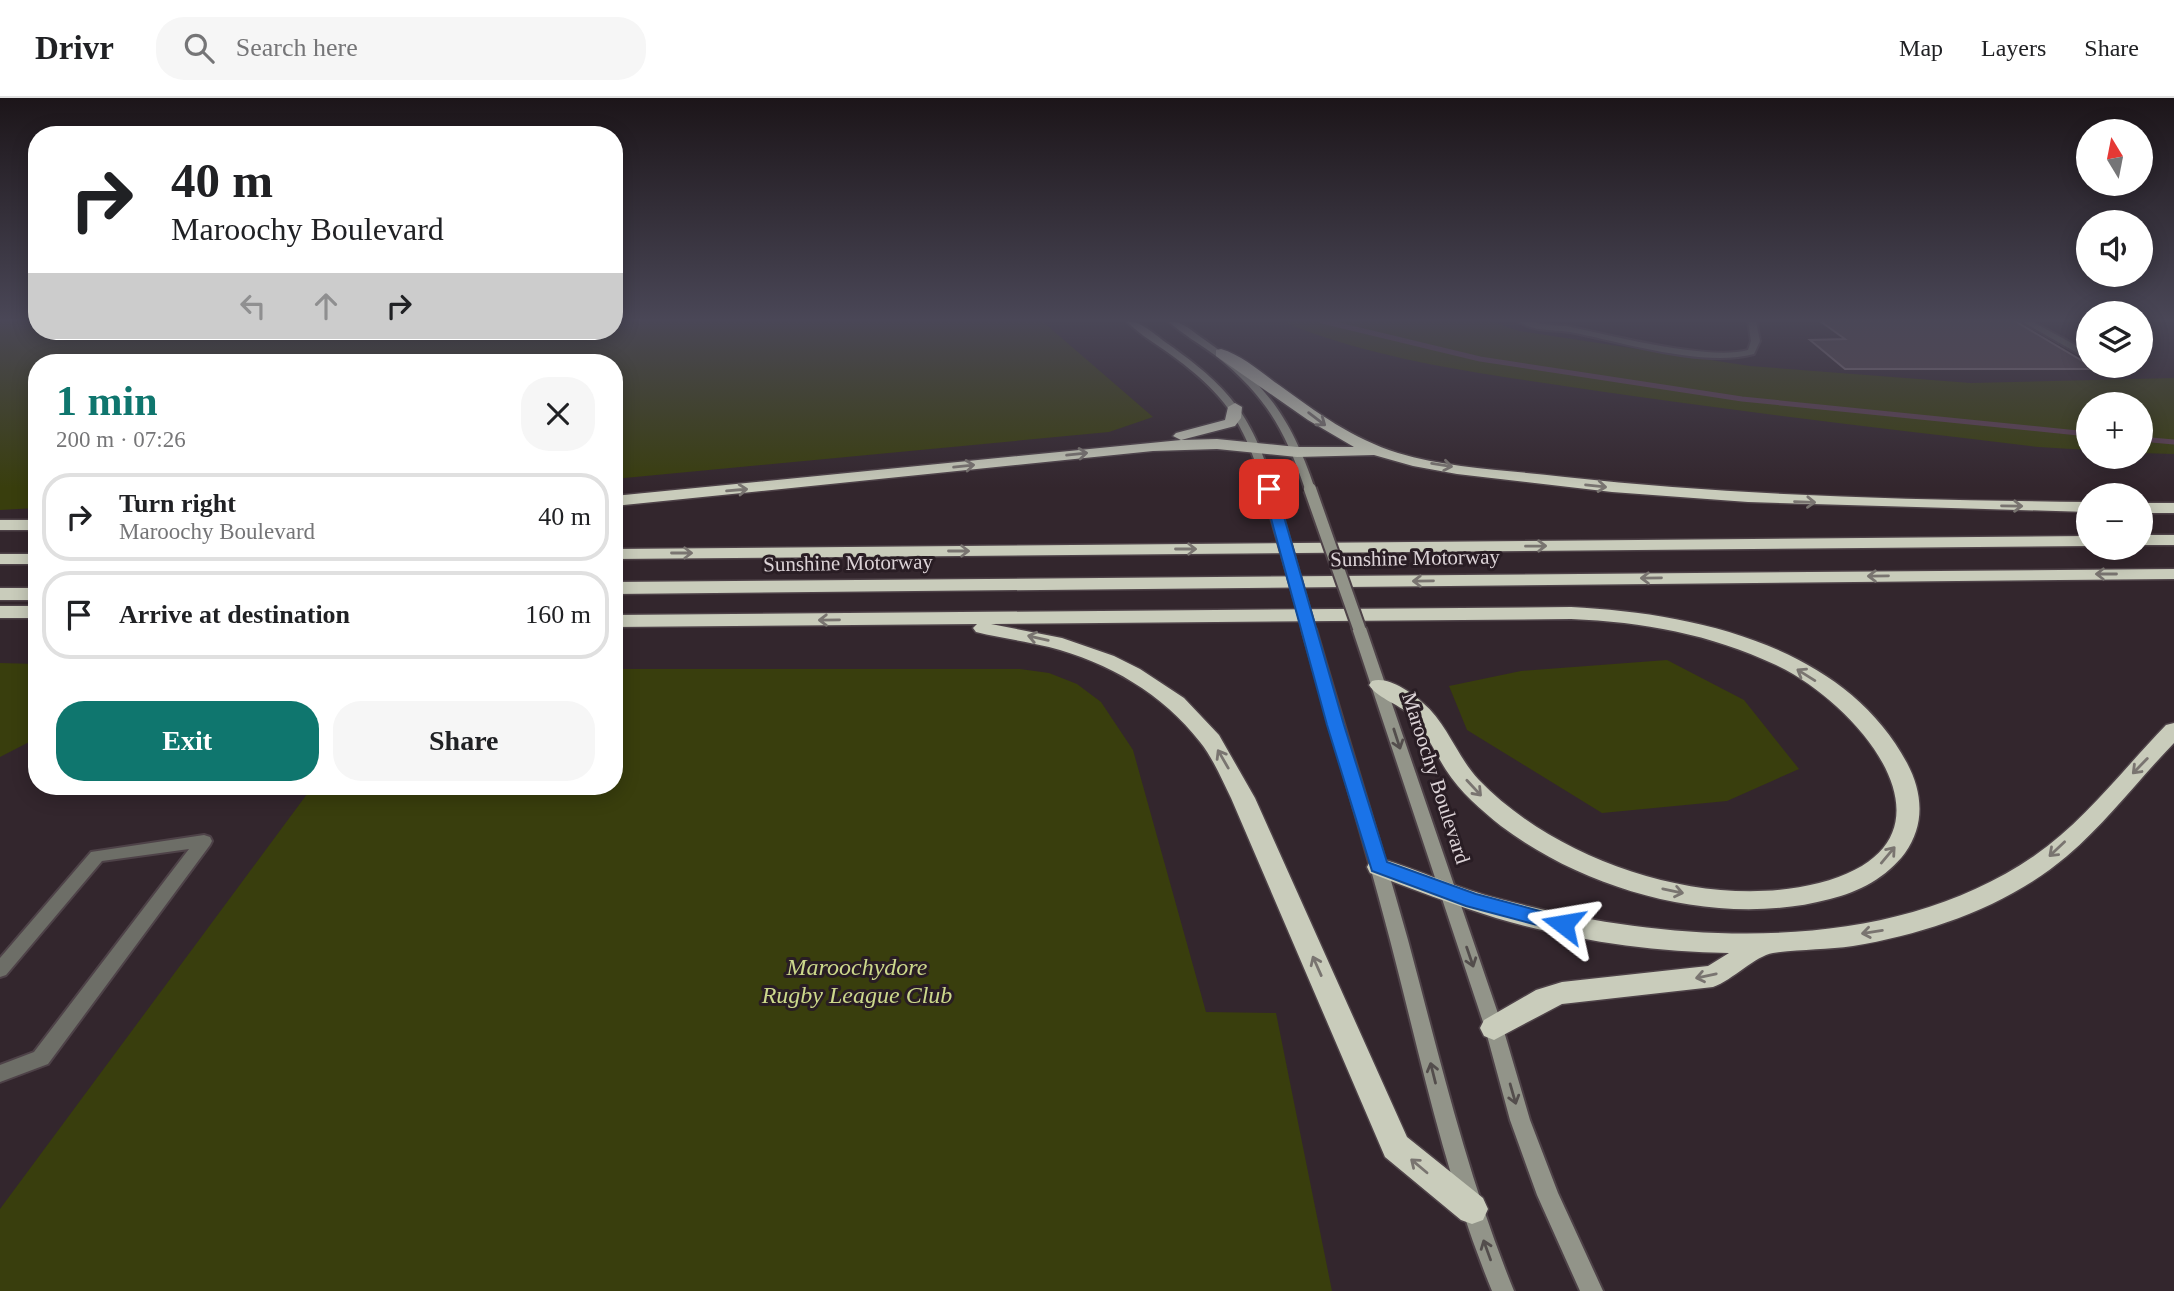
<!DOCTYPE html>
<html lang="en">
<head>
<meta charset="utf-8">
<style>
  body { margin:0; font-family:"Times New Roman",serif; background:#f6f6f6; color:#202124; height:100vh; display:flex; flex-direction:column; font-size:26px; white-space:nowrap }
  * { box-sizing:border-box; margin:0 }
  p { font-size:23px; color:#757577 }
  .icon { flex:none; width:38px; height:38px; fill:none; stroke:currentColor; stroke-width:2; stroke-linecap:round; stroke-linejoin:round }
  .map { position:relative; flex:1; overflow:hidden }
  .sheet { position:absolute; left:28px; top:256px; width:595px; height:441px; display:flex; flex-direction:column; background:#fff; border-radius:28px; box-shadow:0 4px 18px #0003 }
  .sheet>* { flex:none }
  .top-card { position:absolute; left:28px; top:28px; width:595px; height:214px; border-radius:28px; box-shadow:0 4px 18px #0003; background:#fff; color:#202124; overflow:hidden }
  .needle { width:46px; rotate:350deg }
  .controls { position:absolute; left:2076px; top:21px; display:grid; gap:14px }
  .controls a { display:grid; place-items:center; width:77px; height:77px; border-radius:50%; background:#fff; box-shadow:0 4px 18px #0003; font-size:35px }
  .pin { position:absolute; display:grid; place-items:center; width:60px; height:60px; color:#fff; margin:-30px; border-radius:14px; box-shadow:0 4px 10px #0006 }
  .me { position:absolute; width:77px; margin:-38px; rotate:284deg; stroke-linejoin:round; filter:drop-shadow(0 0 5px #0008) }
  .turn { display:flex; align-items:center; gap:24px; height:147px; padding:0 28px; font-size:32px }
  .turn .icon { width:91px; height:91px; stroke-width:2.5 }
  .turn b { display:block; font-size:49px; line-height:60px }
  .lanes { display:flex; align-items:center; height:66px; padding:0 28px; background:#0003; justify-content:center; gap:35px; direction:ltr }
  .lanes .off { opacity:.35 }
  .round { display:grid; place-items:center; flex:none; width:74px; height:74px; border-radius:28px; background:#f6f6f6 }
  .summary { display:flex; align-items:center; justify-content:space-between; height:119px; padding:0 28px }
  h1 { font-size:42px; font-weight:700; line-height:52px; color:#0f766e }
  .primary-button { display:flex; gap:14px; margin-top:auto; padding:14px 28px }
  .primary-button a { flex:1; height:80px; border-radius:28px; background:#0f766e; color:#fff; font-size:28px; font-weight:700; line-height:80px; text-align:center }
  .primary-button a+a { background:#f6f6f6; color:#202124 }
  ul { padding:0; list-style:none }
  li { display:flex; align-items:center; gap:21px; height:88px; margin:0 14px 10px; padding:0 14px; border:4px solid #e0e0e0; border-radius:28px }
  li div { flex:1 }
  li b { display:block; font-size:26px }
  li em { font-style:normal }
  header { display:flex; align-items:center; gap:42px; box-sizing:border-box; height:98px; padding:0 35px; background:#fff; border-bottom:2px solid #e0e0e0 }
  header strong { font-size:33px }
  nav { display:flex; gap:38px; margin-inline-start:auto; font-size:24px }
  .search { width:490px; height:63px; background:#f6f6f6; display:flex; align-items:center; gap:18px; box-sizing:border-box; padding:0 24px; border-radius:28px; color:#757577; font-size:26px }
  .map>svg:first-child { display:block }
  .green { fill:#393e0d }
  .lines { fill:none; stroke-linecap:round; stroke-linejoin:round }
  .stream { stroke:#5c4051; stroke-width:5 }
  .building { fill:#56474f; stroke:#86767f; stroke-width:2 }
  .service-casing { stroke:#4e4248; stroke-width:4 }
  .minor-casing { stroke:#4e4248; stroke-width:4 }
  .secondary-casing { stroke:#4e4248; stroke-width:4 }
  .motorway-casing { stroke:#4e4248; stroke-width:3 }
  .service { fill:#6d6e67; fill-rule:evenodd }
  .minor { fill:#6d6e67; fill-rule:evenodd }
  .secondary { fill:#929489; fill-rule:evenodd }
  .motorway { fill:#c9ccbb; fill-rule:evenodd }
  .secondary-bridge-casing { stroke:#4e4248; stroke-width:16; stroke-linecap:butt }
  .secondary-bridge { stroke:#929489; stroke-width:12 }
  .oneway { stroke:#797470 }
  .oneway2 { stroke:#534d4c }
  .route { fill:#1a73e8; stroke:#114b97; stroke-width:2 }
  .labels { text-anchor:middle; dominant-baseline:central; stroke-width:6; stroke-linejoin:round; paint-order:stroke }
  .street-label { font-size:21px; fill:#dcd3d7; stroke:#291d24 }
  .near-park-label { font-size:24px; font-style:italic; fill:#ccd88b; stroke:#291d24 }
</style>
</head>
<body>
<header>
<strong>Drivr</strong>
<div class="search"><svg class="icon" aria-label="search" viewBox="0 0 24 24"><circle cx="10" cy="10" r="6"/><path d="M15 15l6 6"/></svg>Search here</div>
<nav><a>Map</a><a>Layers</a><a>Share</a></nav>
</header>
<div class="map">
<svg width="2174" height="1193" viewBox="0 0 2174 1193">
  <rect width="100%" height="100%" fill="#33262d"/>
  <g class="green">
    <polygon points="0,223 37,223 37,233 614,233 614,223 1042,223 1153,319 1109,334 614,381 614,264 37,264 37,410 0,412"/>
    <path d="M 1281,223 L 1490,223 L 1519,233 L 1750,268 L 1971,285 L 2174,280 L 2174,356 L 2140,355 L 2140,306 L 2088,306 L 2088,352 L 2039,349 C 1890,331 1740,314 1591,292 C 1486,276 1380,264 1281,223 Z"/>
    <polygon points="1667,562 1744,602 1799,671 1727,703 1602,715 1467,632 1449,588 1521,573"/>
    <polygon points="0,565 37,566 37,640 0,659"/>
    <polygon points="614,571 1020,571 1049,575 1077,586 1101,604 1133,652 1206,914 1276,915 1332,1193 0,1193 0,1111 313,688 614,688"/>
  </g>
  <g class="lines">
    <g class="stream">
      <polyline points="1322,223 1480,261 1742,301 2088,336"/>
      <polyline points="2140,341 2174,344"/>
    </g>
  </g>
  <polygon class="building" points="1820,223 2015,223 2096,271 1845,271 1810,242 1845,241"/>
  <g class="lines">
    <g class="service-casing">
      <g id="service">
        <path d="M 1518,223 C 1534,223 1549,228 1566,228 C 1610,237 1708,263 1748,252 L 1751,243 L 1748,223 L 1756,223 L 1760,243 L 1754,256 C 1704,270 1622,244 1570,234 C 1552,231 1534,234 1518,223 Z"/>
        <polygon points="204,737 210,739 212,743 210,747 48,966 0,984 0,967 34,954 189,751 102,763 6,877 0,879 0,860 91,754"/>
      </g>
    </g>
    <g class="minor-casing">
      <g id="minor">
        <polygon points="2021,223 2031,223 2088,254 2088,261"/>
        <polygon points="2100,268 2110,268 2116,276 2108,278"/>
      </g>
    </g>
    <g class="secondary-casing">
      <g id="secondary">
        <path d="M 1126,223 C 1142,223 1155,237 1168,246 C 1229,289 1253,318 1274,391 L 1273,393 L 1269,394 L 1264,391 C 1245,327 1228,299 1174,259 C 1158,247 1140,237 1126,223 Z"/>
        <path d="M 1168,223 C 1183,223 1193,234 1205,242 C 1267,286 1291,320 1315,391 L 1314,393 L 1310,394 L 1305,391 C 1285,332 1266,298 1216,258 C 1200,246 1182,236 1168,223 Z"/>
        <polygon points="1359,526 1366,530 1503,930 1530,1022 1558,1095 1603,1193 1580,1193 1537,1097 1510,1022 1485,930 1352,530"/>
        <path d="M 1309,527 L 1316,531 C 1346,635 1379,738 1408,842 C 1440,961 1467,1078 1514,1193 L 1492,1193 C 1445,1079 1421,961 1390,842 C 1363,738 1331,635 1302,531 Z"/>
      </g>
    </g>
    <g class="motorway-casing">
      <g id="motorway">
        <path d="M 1221,251 C 1242,257 1262,275 1279,287 C 1316,314 1353,341 1398,355 C 1451,371 1510,372 1565,379 C 1739,398 1913,402 2088,404 L 2088,414 L 1748,404 L 1612,394 L 1457,376 L 1413,368 L 1374,357 L 1297,359 L 1217,351 L 1153,353 L 614,408 L 614,398 L 1181,342 L 1173,338 L 1176,335 L 1225,322 L 1228,309 L 1235,305 L 1242,309 L 1241,320 L 1235,328 L 1181,342 L 1217,341 L 1297,349 L 1354,349 L 1308,322 L 1216,258 L 1216,252 Z"/>
        <rect x="2140" y="405" width="34" height="10"/>
        <rect x="0" y="422" width="37" height="10"/>
        <rect x="2140" y="437" width="34" height="10"/>
        <polygon points="2088,438 2088,448 614,461 614,451"/>
        <rect x="0" y="456" width="37" height="10"/>
        <polygon points="2174,471 2174,481 614,496 614,484"/>
        <rect x="0" y="490" width="37" height="12"/>
        <rect x="0" y="508" width="37" height="12"/>
        <path d="M 1571,509 C 1693,515 1844,547 1907,665 C 1923,695 1925,727 1905,755 C 1887,779 1859,794 1830,801 C 1722,830 1590,795 1501,728 C 1481,712 1460,694 1446,672 C 1435,655 1427,635 1413,620 C 1401,606 1379,602 1369,587 L 1372,583 C 1388,578 1411,594 1423,605 C 1447,625 1457,659 1479,682 C 1558,764 1707,814 1819,785 C 1974,745 1863,608 1776,567 C 1710,536 1643,524 1571,521 L 991,526 L 1062,540 L 1114,558 L 1140,571 L 1184,600 L 1219,637 L 1255,700 L 1407,1039 L 1483,1100 L 1488,1111 L 1483,1122 L 1472,1126 L 1461,1122 L 1385,1059 L 1231,700 C 1222,682 1213,660 1200,644 C 1163,596 1108,564 1049,549 C 1025,543 1000,540 976,534 L 973,530 L 977,526 L 614,529 L 614,517 Z"/>
        <path d="M 2174,625 L 2174,645 C 2138,682 2107,724 2067,758 C 2008,808 1929,835 1853,848 C 1827,852 1799,851 1773,855 C 1755,858 1733,882 1713,889 L 1562,906 L 1494,942 L 1484,938 L 1480,930 L 1484,922 L 1536,892 L 1562,884 L 1708,868 L 1729,855 C 1651,854 1571,842 1496,820 C 1454,807 1412,791 1370,775 L 1367,769 L 1370,763 L 1379,760 C 1420,772 1458,791 1500,801 C 1668,846 1884,861 2034,758 C 2085,723 2124,670 2166,627 Z"/>
      </g>
    </g>
    <use href="#service" class="service"/>
    <use href="#minor" class="minor"/>
    <use href="#secondary" class="secondary"/>
    <use href="#motorway" class="motorway"/>
    <g class="secondary-bridge-casing">
      <g id="secondary-bridge">
        <polyline points="1269,391 1309,531"/>
        <polyline points="1310,391 1359,530"/>
      </g>
    </g>
    <use href="#secondary-bridge" class="secondary-bridge"/>
  </g>
  <defs><path id="oneway-shaft" d="M-6 0H5M1.5-3L5.5 0L1.5 3" fill="none" stroke-width="1.6" stroke-linecap="round" stroke-linejoin="round" transform="scale(1.75)"/></defs>
  <g class="oneway">
    <use href="#oneway-shaft" transform="translate(1317 321) rotate(37)"/>
    <use href="#oneway-shaft" transform="translate(1077 356) rotate(-6)"/>
    <use href="#oneway-shaft" transform="translate(1442 367) rotate(9)"/>
    <use href="#oneway-shaft" transform="translate(964 368) rotate(-6)"/>
    <use href="#oneway-shaft" transform="translate(1596 388) rotate(6)"/>
    <use href="#oneway-shaft" transform="translate(737 392) rotate(-5)"/>
    <use href="#oneway-shaft" transform="translate(1805 404) rotate(2)"/>
    <use href="#oneway-shaft" transform="translate(2012 408) rotate(1)"/>
    <use href="#oneway-shaft" transform="translate(1536 448) rotate(-1)"/>
    <use href="#oneway-shaft" transform="translate(1186 451)"/>
    <use href="#oneway-shaft" transform="translate(959 453)"/>
    <use href="#oneway-shaft" transform="translate(682 455)"/>
    <use href="#oneway-shaft" transform="translate(2106 476) rotate(180)"/>
    <use href="#oneway-shaft" transform="translate(1878 478) rotate(179)"/>
    <use href="#oneway-shaft" transform="translate(1651 480) rotate(179)"/>
    <use href="#oneway-shaft" transform="translate(1423 483) rotate(179)"/>
    <use href="#oneway-shaft" transform="translate(829 522) rotate(179)"/>
    <use href="#oneway-shaft" transform="translate(1038 540) rotate(-167)"/>
    <use href="#oneway-shaft" transform="translate(1806 577) rotate(-148)"/>
    <use href="#oneway-shaft" transform="translate(1223 661) rotate(-120)"/>
    <use href="#oneway-shaft" transform="translate(2140 668) rotate(134)"/>
    <use href="#oneway-shaft" transform="translate(1474 690) rotate(47)"/>
    <use href="#oneway-shaft" transform="translate(2057 751) rotate(137)"/>
    <use href="#oneway-shaft" transform="translate(1888 757) rotate(-50)"/>
    <use href="#oneway-shaft" transform="translate(1673 793) rotate(12)"/>
    <use href="#oneway-shaft" transform="translate(1872 834) rotate(171)"/>
    <use href="#oneway-shaft" transform="translate(1317 868) rotate(-114)"/>
    <use href="#oneway-shaft" transform="translate(1706 878) rotate(168)"/>
    <use href="#oneway-shaft" transform="translate(1419 1068) rotate(-140)"/>
  </g>
  <g class="oneway2">
    <use href="#oneway-shaft" transform="translate(1397 641) rotate(72)"/>
    <use href="#oneway-shaft" transform="translate(1470 859) rotate(71)"/>
    <use href="#oneway-shaft" transform="translate(1433 975) rotate(-104)"/>
    <use href="#oneway-shaft" transform="translate(1513 996) rotate(74)"/>
    <use href="#oneway-shaft" transform="translate(1487 1152) rotate(-110)"/>
  </g>
  <linearGradient id="sky" x2="0" y2="1"><stop stop-color="#1c1519"/><stop offset="0.57" stop-color="#4a4757"/><stop offset="1" stop-color="#4a4757" stop-opacity="0"/></linearGradient>
  <rect width="2174" height="390" fill="url(#sky)"/>
  <polygon class="route" points="1269,387 1276,391 1344,627 1387,764 1476,796 1570,821 1573,826 1570,832 1563,834 1466,808 1372,773 1327,627 1263,391"/>
  <g class="labels">
    <g class="street-label">
      <text transform="translate(1415 460) rotate(-1)">Sunshine Motorway</text>
      <text transform="translate(848 465) rotate(-1)">Sunshine Motorway</text>
      <text transform="translate(1436 680) rotate(72)">Maroochy Boulevard</text>
    </g>
    <g class="near-park-label">
      <text x="857" y="869">Maroochydore<tspan x="857" dy="28">Rugby League Club</tspan></text>
    </g>
  </g>
</svg>
<div class="controls">
<a><svg class="needle" viewBox="-14 -14 28 28"><path d="M0-13l5 13h-10z" fill="#e53935"/><path d="M0 13l5-13h-10z" fill="#757577"/></svg></a>
<a><svg class="icon" aria-label="sound" viewBox="0 0 24 24"><path d="M4 9h4l5-4v14l-5-4H4zM17 9q2 3 0 6"/></svg></a>
<a><svg class="icon" aria-label="layers" viewBox="0 0 24 24"><path d="M12 4l9 5-9 5-9-5zM3 14l9 5 9-5"/></svg></a>
<a>+</a>
<a>−</a>
</div>
<div class="pin" style="left:1269px;top:391px;background:#d93025"><svg class="icon" aria-label="arrive" viewBox="0 0 24 24"><path d="M6 21V4h12l-3 4 3 4H6"/></svg></div>
<svg class="me" style="left:1563px;top:826px" viewBox="-20 -20 40 40"><path d="M0-17L14 15 0 8-14 15z" fill="#1a73e8" stroke="#fff" stroke-width="4"/></svg>
<div class="top-card">
<div class="turn"><svg class="icon" aria-label="right" viewBox="0 0 24 24"><path d="M7 20v-9h11M14 6l5 5-5 5"/></svg><div><b>40 m</b>Maroochy Boulevard</div></div>
<div class="lanes"><svg class="icon off" aria-label="left" viewBox="0 0 24 24"><path d="M17 20v-9H6M10 6l-5 5 5 5"/></svg><svg class="icon off" aria-label="ahead" viewBox="0 0 24 24"><path d="M12 20V5M6 11l6-6 6 6"/></svg><svg class="icon" aria-label="right" viewBox="0 0 24 24"><path d="M7 20v-9h11M14 6l5 5-5 5"/></svg></div>
</div>
<section class="sheet">
<div class="summary"><div><h1>1 min</h1><p>200 m · 07:26</p></div><a class="round"><svg class="icon" aria-label="close" viewBox="0 0 24 24"><path d="M6 6l12 12M18 6L6 18"/></svg></a></div>
<ul>
<li><svg class="icon" aria-label="right" viewBox="0 0 24 24"><path d="M7 20v-9h11M14 6l5 5-5 5"/></svg><div><b>Turn right</b><p>Maroochy Boulevard</p></div><em>40 m</em></li>
<li><svg class="icon" aria-label="arrive" viewBox="0 0 24 24"><path d="M6 21V4h12l-3 4 3 4H6"/></svg><div><b>Arrive at destination</b></div><em>160 m</em></li>
</ul>
<div class="primary-button"><a>Exit</a><a>Share</a></div>
</section>
</div>
</body>
</html>
